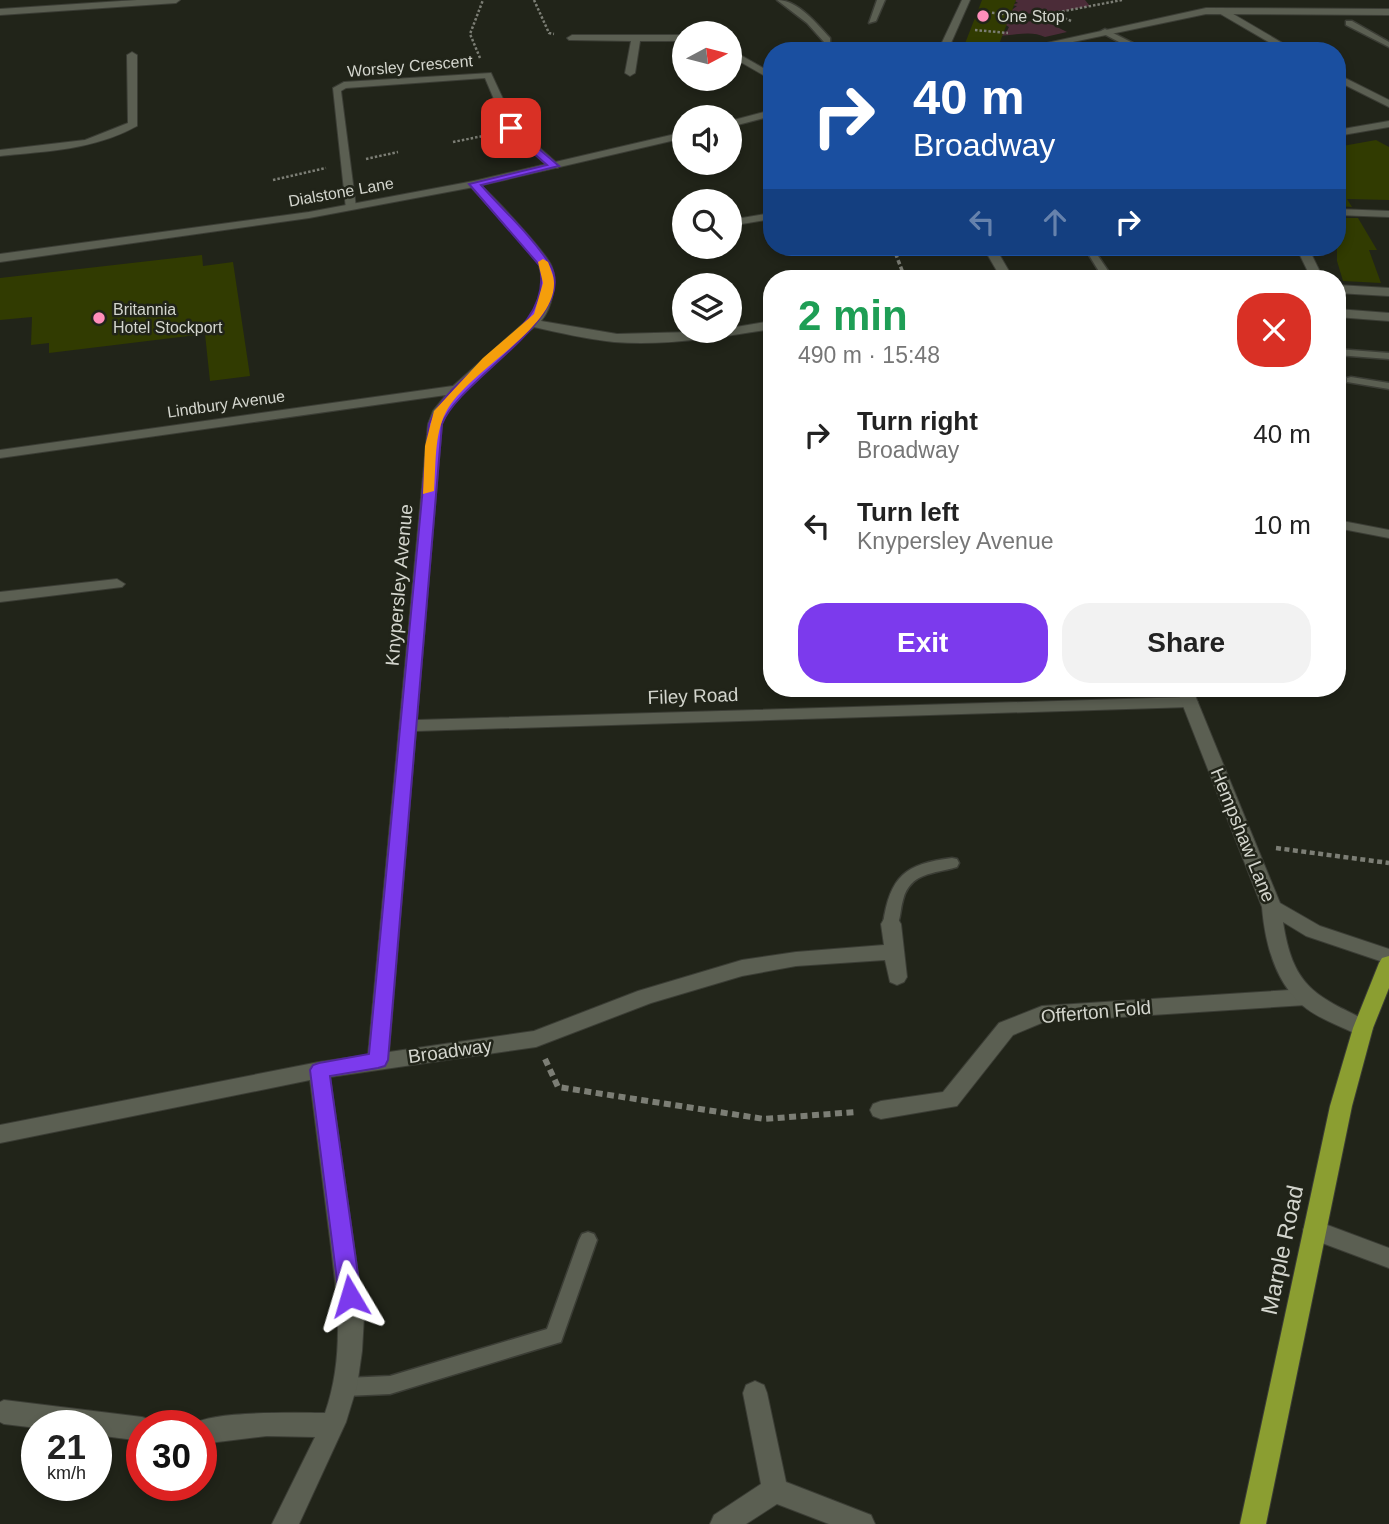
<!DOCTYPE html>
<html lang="en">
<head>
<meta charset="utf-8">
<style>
  body { margin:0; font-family:Helvetica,sans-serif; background:#f2f2f2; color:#222; height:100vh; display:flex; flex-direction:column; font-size:26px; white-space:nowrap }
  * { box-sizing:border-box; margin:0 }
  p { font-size:23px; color:#767676 }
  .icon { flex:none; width:38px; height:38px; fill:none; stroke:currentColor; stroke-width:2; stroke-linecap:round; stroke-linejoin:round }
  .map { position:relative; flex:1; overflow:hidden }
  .panel { position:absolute; left:763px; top:270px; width:583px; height:427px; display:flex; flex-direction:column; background:#fff; border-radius:28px; box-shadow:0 4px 10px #0003 }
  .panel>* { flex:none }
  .top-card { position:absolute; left:763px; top:42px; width:583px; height:214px; border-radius:28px; box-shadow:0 4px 10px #0003; background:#1a4fa0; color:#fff; overflow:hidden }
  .needle { width:46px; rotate:83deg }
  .buttons { position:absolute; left:672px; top:21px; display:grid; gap:14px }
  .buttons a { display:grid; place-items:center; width:70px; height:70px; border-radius:50%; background:#fff; box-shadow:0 4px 10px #0003; font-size:35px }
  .speed { position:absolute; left:21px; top:1410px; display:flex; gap:14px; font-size:35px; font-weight:700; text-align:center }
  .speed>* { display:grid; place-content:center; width:91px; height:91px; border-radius:50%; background:#fff; box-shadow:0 4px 10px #0003; line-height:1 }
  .speed small { font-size:18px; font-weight:400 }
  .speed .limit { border:10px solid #d22; background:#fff; color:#111 }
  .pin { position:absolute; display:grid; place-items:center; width:60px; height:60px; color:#fff; margin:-30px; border-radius:14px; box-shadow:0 4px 10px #0006 }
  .me { position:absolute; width:77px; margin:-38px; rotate:353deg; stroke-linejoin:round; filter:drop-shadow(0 0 5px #0008) }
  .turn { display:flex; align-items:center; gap:24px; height:147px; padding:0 35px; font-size:32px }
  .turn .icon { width:91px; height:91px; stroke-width:2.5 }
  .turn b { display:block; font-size:49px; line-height:60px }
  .lanes { display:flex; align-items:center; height:66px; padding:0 35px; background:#0003; justify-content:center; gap:35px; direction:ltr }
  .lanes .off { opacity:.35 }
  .round { display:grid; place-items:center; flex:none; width:74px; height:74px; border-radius:28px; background:#f2f2f2 }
  .head { display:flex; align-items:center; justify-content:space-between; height:119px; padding:0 35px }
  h1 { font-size:42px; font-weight:700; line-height:52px; color:#1e9e55 }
  .cta { display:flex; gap:14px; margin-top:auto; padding:14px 35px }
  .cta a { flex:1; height:80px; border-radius:28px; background:#7c3aed; color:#fff; font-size:28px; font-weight:700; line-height:80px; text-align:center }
  .cta a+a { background:#f2f2f2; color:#222 }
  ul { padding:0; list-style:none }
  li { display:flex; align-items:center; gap:21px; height:91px; padding:0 35px }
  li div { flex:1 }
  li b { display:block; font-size:26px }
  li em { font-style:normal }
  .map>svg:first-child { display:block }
  .green { fill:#4b2c38 }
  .building { fill:#313b01 }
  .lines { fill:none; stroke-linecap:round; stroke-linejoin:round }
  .service-casing { stroke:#3b3d35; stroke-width:3 }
  .minor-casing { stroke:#3b3d35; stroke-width:2 }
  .tertiary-casing { stroke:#3b3d35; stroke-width:2 }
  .primary-casing { stroke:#3b3d35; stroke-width:2 }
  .path-far3 { stroke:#7c7e75; stroke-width:2.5; stroke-dasharray:2.5 2; stroke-linecap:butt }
  .path-far2 { stroke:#7c7e75; stroke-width:3.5; stroke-dasharray:4.5 2.5; stroke-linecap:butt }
  .path-far1 { stroke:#7c7e75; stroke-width:4.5; stroke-dasharray:5 3.5; stroke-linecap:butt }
  .path { stroke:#7c7e75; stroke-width:6; stroke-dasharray:7 4.5; stroke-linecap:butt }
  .service { fill:#5b5f52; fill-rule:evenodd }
  .minor { fill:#5b5f52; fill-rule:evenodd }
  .tertiary { fill:#5b5f52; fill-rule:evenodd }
  .primary { fill:#8b9e31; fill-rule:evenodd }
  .route { fill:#7c3aed; stroke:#51269a; stroke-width:2 }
  .slow { fill:#f59e0b }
  .poi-dot { fill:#ff8ebb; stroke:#212419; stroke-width:2.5 }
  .labels { text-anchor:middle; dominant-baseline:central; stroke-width:5; stroke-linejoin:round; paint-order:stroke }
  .far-poi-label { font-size:16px; fill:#d3d5cd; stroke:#212419; text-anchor:start }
  .far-street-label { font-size:16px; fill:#d3d5cd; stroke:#212419 }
  .street-label { font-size:19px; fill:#d3d5cd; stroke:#212419 }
  .near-street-label { font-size:23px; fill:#d3d5cd; stroke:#212419 }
</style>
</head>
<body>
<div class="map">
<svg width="1389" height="1524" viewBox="0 0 1389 1524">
  <rect width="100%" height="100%" fill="#212419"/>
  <path class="green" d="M 1013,0 L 1085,0 L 1090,6 L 1053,13 L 1064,19 L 1050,20 L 1049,23 L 1067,32 L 1045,37 C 1030,29 1009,37 992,36 L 1007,31 L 1009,27 L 1004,24 L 1042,20 L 1033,14 L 1009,12 L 1017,6 L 1011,5 L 1018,3 Z"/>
  <g class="building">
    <polygon points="982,0 1016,0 998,47 968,48 964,46"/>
    <polygon points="1376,140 1389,147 1389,200 1347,199 1352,207 1337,206 1337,147"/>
    <polygon points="1337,218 1358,218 1377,250 1369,250 1381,283 1343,281 1337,261"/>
    <polygon points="202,255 203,266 233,262 250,376 210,381 205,334 49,353 49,343 31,345 32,317 0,320 0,278"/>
  </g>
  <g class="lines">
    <g class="service-casing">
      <g id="service">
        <path d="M 777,0 C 798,0 817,24 830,38 L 830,42 L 824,42 L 807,23 Z"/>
        <polygon points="877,0 885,0 876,21 869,23"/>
        <polygon points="1346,21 1352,21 1389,42 1389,47 1346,25"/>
        <polygon points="1105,29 1145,49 1146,51 1136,51 1102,33 1101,31"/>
        <polygon points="1084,247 1092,247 1113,278 1103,278"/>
        <polygon points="1337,349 1389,353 1389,359 1337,355"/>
        <polygon points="1351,377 1389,383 1389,389 1347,382 1347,378"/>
        <path d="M 952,858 L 957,859 L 959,863 L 957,867 C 934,874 910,872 903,900 C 900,910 901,919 896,928 L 886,928 L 883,924 C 890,876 905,864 952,858 Z"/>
        <polygon points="588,1232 594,1234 597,1240 561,1342 390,1394 345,1396 338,1394 335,1387 338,1380 345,1378 390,1376 547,1329 579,1240 582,1234"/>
      </g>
    </g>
    <g class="minor-casing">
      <g id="minor">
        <polygon points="137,0 180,0 176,3 0,15 0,9"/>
        <polygon points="1217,8 1223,8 1296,51 1284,51 1217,12"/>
        <polygon points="572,35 684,35 684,41 640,41 635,73 630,76 625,73 631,41 569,40 567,38"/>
        <polygon points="730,49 772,73 772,80 730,56"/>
        <path d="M 132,52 L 137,55 L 137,126 C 94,150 47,151 0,156 L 0,150 L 85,140 L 128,123 L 127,55 Z"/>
        <polygon points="491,73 516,127 558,164 558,168 550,168 507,130 485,78 346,88 341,91 356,207 346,209 333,88 344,82"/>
        <polygon points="1337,74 1389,100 1389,107 1337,81"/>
        <polygon points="1389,121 1389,127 1337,136 1337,130"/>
        <path d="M 474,181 C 485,185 545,252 551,265 C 558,280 552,309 541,321 L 617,334 L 730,331 L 730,328 L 772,321 L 772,329 C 720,337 667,346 614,342 C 587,339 560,333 534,327 C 503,355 457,384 442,424 L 417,720 L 1190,697 L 1198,702 L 1190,707 L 416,731 L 389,1052 L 534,1031 L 638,991 L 742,960 L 796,952 L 884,945 L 881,924 L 884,919 L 898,919 L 901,924 L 907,977 L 904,982 L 897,985 L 890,982 L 885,960 L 796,966 L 742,976 L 651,1003 L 536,1047 L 330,1077 L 364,1316 L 362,1351 L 357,1386 L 346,1422 L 299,1524 L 272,1524 L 315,1437 L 267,1436 L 201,1444 L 201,1426 L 191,1426 C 206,1410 299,1413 325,1413 C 347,1350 336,1288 328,1223 C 322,1176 316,1128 310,1080 L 0,1143 L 0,1125 L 319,1062 L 368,1055 L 428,424 L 433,411 L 446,395 L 0,458 L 0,450 L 453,386 L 533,315 L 543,283 L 539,265 L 530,252 L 470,186 L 469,184 Z"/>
        <polygon points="1337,209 1389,211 1389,217 1337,215"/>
        <polygon points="772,213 772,219 730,226 730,220"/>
        <polygon points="684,228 684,234 679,233 679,229"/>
        <polygon points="1296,247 1308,247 1323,278 1311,278"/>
        <polygon points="1337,285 1389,288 1389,296 1337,293"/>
        <polygon points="1337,309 1389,313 1389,321 1337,317"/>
        <polygon points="1337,520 1389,530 1389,538 1337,528"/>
        <polygon points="117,579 125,584 122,587 0,602 0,592"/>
        <polygon points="1306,989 1313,991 1316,997 1313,1003 1306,1005 1044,1022 1013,1035 957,1106 881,1119 873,1116 870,1110 873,1104 881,1101 943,1092 999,1023 1042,1006"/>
        <polygon points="1314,1220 1389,1248 1389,1268 1306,1237 1303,1230 1306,1223"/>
        <polygon points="755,1381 764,1385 767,1393 786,1482 871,1515 875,1524 829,1524 777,1504 746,1524 710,1524 714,1515 761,1484 743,1393 746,1385"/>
        <polygon points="4,1400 142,1417 151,1420 153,1426 142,1426 142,1441 96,1435 96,1426 37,1428 4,1424 0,1422 0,1402"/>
      </g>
    </g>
    <g class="tertiary-casing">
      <g id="tertiary">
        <polygon points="962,0 970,0 951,43 968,51 949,48 938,51"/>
        <polygon points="1206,8 1389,9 1389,15 1206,14 1030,51 1010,51"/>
        <polygon points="772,110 772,116 730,127 730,121"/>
        <polygon points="684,132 684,138 474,187 309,218 0,262 0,254 309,212 474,181"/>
        <polygon points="983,247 995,247 1013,278 1001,278"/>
        <path d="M 1176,688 L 1192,688 L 1280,903 L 1320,926 L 1389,949 L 1389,964 L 1306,936 L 1283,922 C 1293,988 1316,996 1370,1022 L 1373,1028 L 1370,1034 L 1363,1036 L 1356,1034 C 1340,1026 1322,1020 1307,1009 C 1276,986 1265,944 1262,907 Z"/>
      </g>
    </g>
    <g class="primary-casing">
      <polygon id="primary" points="1389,956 1389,988 1373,1028 1352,1106 1266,1524 1240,1524 1330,1106 1353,1028 1379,963 1382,958"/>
    </g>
    <g class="path-far3">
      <polyline points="534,0 549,33 554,34"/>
      <polyline points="983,12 1015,15"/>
      <polyline points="1071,21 1054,13 1122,0"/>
      <polyline points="975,30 1008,33"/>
      <polyline points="480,58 470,34 483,0"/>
      <polyline points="453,142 493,134"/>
      <polyline points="366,159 398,152"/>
      <polyline points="273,180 326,168"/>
    </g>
    <polyline class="path-far2" points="893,247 905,278"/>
    <polyline class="path-far1" points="1276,848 1389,863"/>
    <polyline class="path" points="545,1059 558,1087 764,1119 856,1112"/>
    <use href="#service" class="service"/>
    <use href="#minor" class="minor"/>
    <use href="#tertiary" class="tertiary"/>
    <use href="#primary" class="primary"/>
  </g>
  <path class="route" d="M 511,125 L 559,166 L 481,185 C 503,210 531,235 549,263 C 583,315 459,378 442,424 L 388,1060 L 385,1066 L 378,1068 L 330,1076 L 361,1296 L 358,1303 L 350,1306 L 342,1303 L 339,1296 L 310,1070 L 313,1065 L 319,1063 L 369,1054 L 429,424 C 453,363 554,337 540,266 L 469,184 L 547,165 L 507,130 Z"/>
  <path class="slow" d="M 543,259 L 548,262 C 550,268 554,276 554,283 C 555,330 468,370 446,412 C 434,434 436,467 434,491 L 423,494 L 425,446 L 434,411 L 483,358 L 534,314 L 543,283 L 538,262 Z"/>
  <g class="poi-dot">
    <circle cx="983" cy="16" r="7"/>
    <circle cx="99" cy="318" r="7"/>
  </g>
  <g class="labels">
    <g class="far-poi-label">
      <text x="997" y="16">One Stop</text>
      <text x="113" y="309">Britannia<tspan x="113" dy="18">Hotel Stockport</tspan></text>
    </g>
    <g class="far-street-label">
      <text transform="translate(410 66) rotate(-5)">Worsley Crescent</text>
      <text transform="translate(341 192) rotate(-10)">Dialstone Lane</text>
      <text transform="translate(226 404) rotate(-8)">Lindbury Avenue</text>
    </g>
    <g class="street-label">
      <text transform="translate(399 585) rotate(-85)">Knypersley Avenue</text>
      <text transform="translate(693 696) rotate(-2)">Filey Road</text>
      <text transform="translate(1243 835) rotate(68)">Hempshaw Lane</text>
      <text transform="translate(1096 1012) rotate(-5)">Offerton Fold</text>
      <text transform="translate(450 1051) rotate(-8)">Broadway</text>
    </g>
    <g class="near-street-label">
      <text transform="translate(1282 1250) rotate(-78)">Marple Road</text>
    </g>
  </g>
</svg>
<div class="buttons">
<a><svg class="needle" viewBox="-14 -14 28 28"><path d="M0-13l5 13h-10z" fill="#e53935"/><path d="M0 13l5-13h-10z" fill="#767676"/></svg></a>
<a><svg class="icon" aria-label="sound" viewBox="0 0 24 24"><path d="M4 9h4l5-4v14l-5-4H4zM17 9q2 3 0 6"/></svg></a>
<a><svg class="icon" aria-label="search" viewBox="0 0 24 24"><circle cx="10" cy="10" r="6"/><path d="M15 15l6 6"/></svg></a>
<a><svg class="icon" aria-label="layers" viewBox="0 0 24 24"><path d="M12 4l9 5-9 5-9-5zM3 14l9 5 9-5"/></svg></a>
</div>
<div class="speed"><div>21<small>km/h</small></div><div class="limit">30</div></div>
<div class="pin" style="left:511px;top:128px;background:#d93025"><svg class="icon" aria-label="arrive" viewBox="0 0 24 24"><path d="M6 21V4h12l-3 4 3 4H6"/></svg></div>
<svg class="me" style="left:350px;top:1296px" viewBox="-20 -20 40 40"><path d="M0-17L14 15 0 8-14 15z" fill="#7c3aed" stroke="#fff" stroke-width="4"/></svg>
<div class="top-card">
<div class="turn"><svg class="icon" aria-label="right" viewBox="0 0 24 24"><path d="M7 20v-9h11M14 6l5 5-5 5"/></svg><div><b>40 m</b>Broadway</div></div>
<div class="lanes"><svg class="icon off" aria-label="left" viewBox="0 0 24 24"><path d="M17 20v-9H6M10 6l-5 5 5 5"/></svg><svg class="icon off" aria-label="ahead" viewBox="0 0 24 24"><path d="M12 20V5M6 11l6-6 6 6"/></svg><svg class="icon" aria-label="right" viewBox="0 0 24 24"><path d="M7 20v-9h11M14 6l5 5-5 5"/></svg></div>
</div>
<section class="panel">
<div class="head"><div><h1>2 min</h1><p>490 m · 15:48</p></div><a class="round" style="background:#d93025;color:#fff"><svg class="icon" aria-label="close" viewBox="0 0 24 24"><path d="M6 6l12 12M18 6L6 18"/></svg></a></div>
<ul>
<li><svg class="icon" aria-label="right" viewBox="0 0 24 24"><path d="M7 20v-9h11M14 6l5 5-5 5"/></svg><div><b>Turn right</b><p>Broadway</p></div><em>40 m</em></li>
<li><svg class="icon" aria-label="left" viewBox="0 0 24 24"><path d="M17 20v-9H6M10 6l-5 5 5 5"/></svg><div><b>Turn left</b><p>Knypersley Avenue</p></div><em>10 m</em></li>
</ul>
<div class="cta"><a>Exit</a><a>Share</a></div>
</section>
</div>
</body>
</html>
